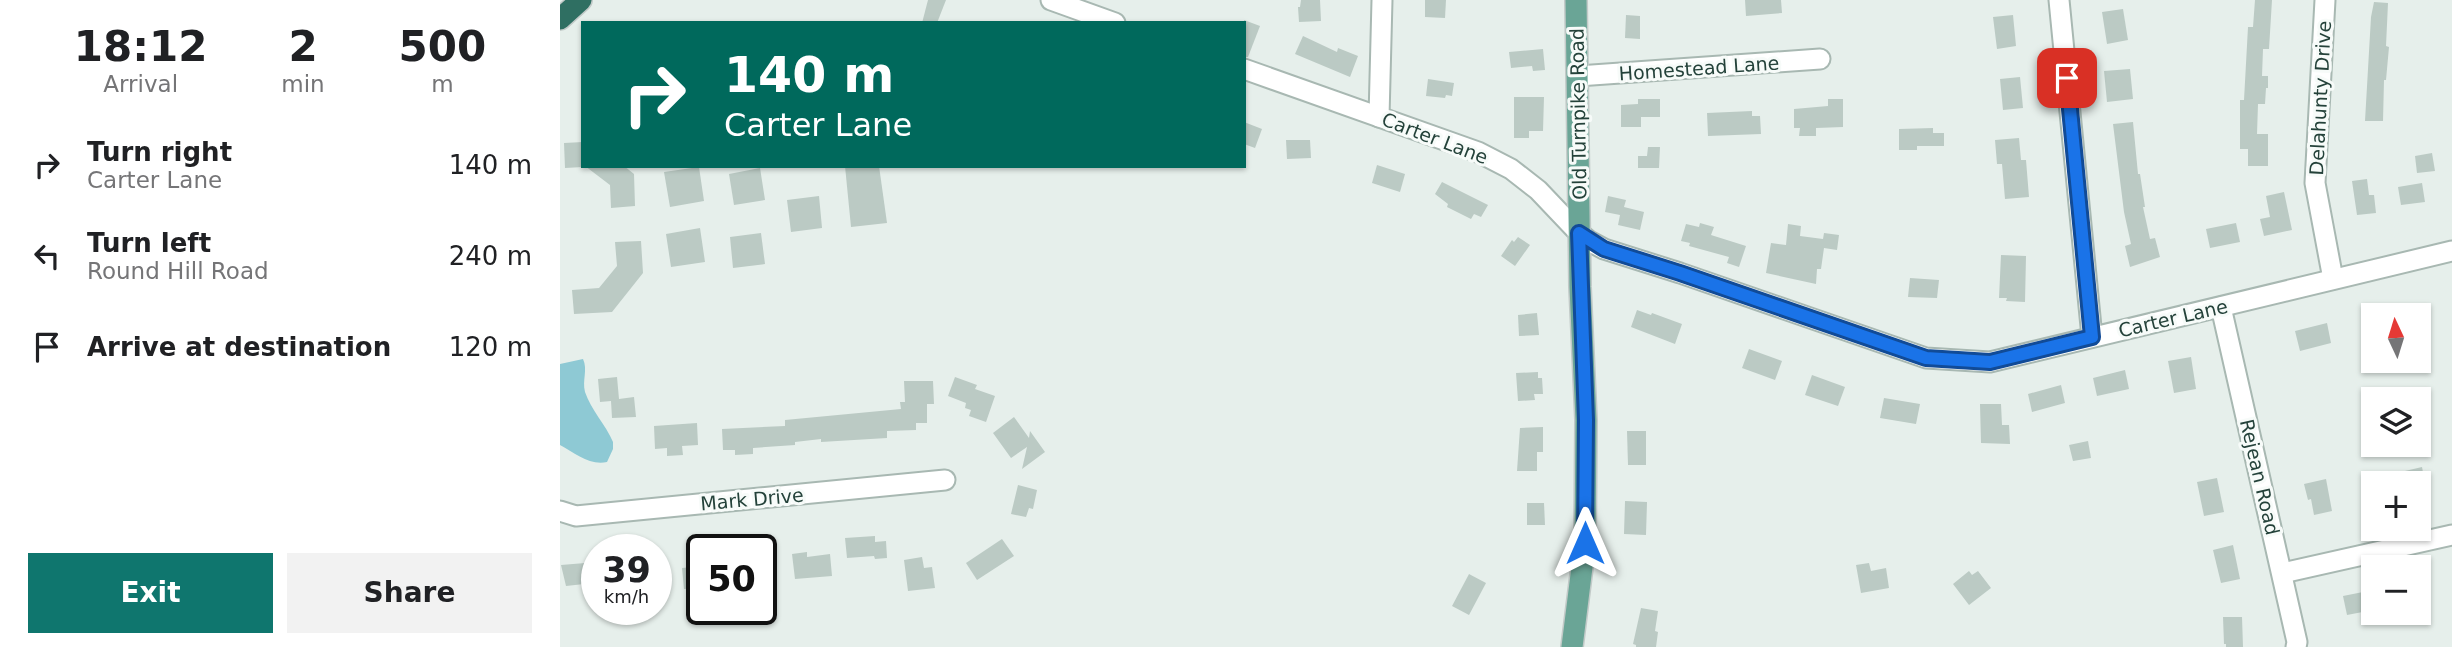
<!DOCTYPE html>
<html lang="en">
<head>
<meta charset="utf-8">
<style>
  body { margin:0; font-family:"DejaVu Sans",sans-serif; background:#f2f2f2; color:#202124; height:100vh; display:flex; flex-direction:column; font-size:26px; white-space:nowrap }
  * { box-sizing:border-box; margin:0 }
  p { font-size:23px; color:#757577 }
  .icon { flex:none; width:38px; height:38px; fill:none; stroke:currentColor; stroke-width:2; stroke-linecap:round; stroke-linejoin:round }
  .map { position:relative; flex:1; overflow:hidden }
  .panel { display:flex; flex-direction:column; background:#fff; width:560px }
  .panel>* { flex:none }
  .top-card { position:absolute; left:21px; top:21px; width:665px; height:147px; border-radius:0px; box-shadow:0 2px 5px #0004; background:#00695c; color:#fff; overflow:hidden }
  .needle { width:46px; rotate:356deg }
  .fabs { position:absolute; left:1801px; top:303px; display:grid; gap:14px }
  .fabs a { display:grid; place-items:center; width:70px; height:70px; border-radius:0px; background:#fff; box-shadow:0 2px 5px #0004; font-size:35px }
  .speed { position:absolute; left:21px; top:534px; display:flex; gap:14px; font-size:35px; font-weight:700; text-align:center }
  .speed>* { display:grid; place-content:center; width:91px; height:91px; border-radius:50%; background:#fff; box-shadow:0 2px 5px #0004; line-height:1 }
  .speed small { font-size:18px; font-weight:400 }
  .speed .limit { border:4px solid #111; border-radius:10px; background:#fff; color:#111 }
  .pin { position:absolute; display:grid; place-items:center; width:60px; height:60px; color:#fff; margin:-30px; border-radius:14px; box-shadow:0 4px 10px #0006 }
  .me { position:absolute; width:77px; margin:-38px; rotate:0deg; stroke-linejoin:round; filter:drop-shadow(0 0 5px #0008) }
  .turn { display:flex; align-items:center; gap:24px; height:147px; padding:0 28px; font-size:32px }
  .turn .icon { width:91px; height:91px; stroke-width:2.5 }
  .turn b { display:block; font-size:49px; line-height:60px }
  .eta { display:flex; justify-content:space-evenly; align-items:center; height:119px; text-align:center }
  .eta b { font-size:42px; font-weight:700; line-height:49px }
  .button { display:flex; gap:14px; margin-top:auto; padding:14px 28px }
  .button a { flex:1; height:80px; border-radius:0px; background:#0f766e; color:#fff; font-size:28px; font-weight:700; line-height:80px; text-align:center }
  .button a+a { background:#f2f2f2; color:#202124 }
  ul { padding:0; list-style:none }
  li { display:flex; align-items:center; gap:21px; height:91px; padding:0 28px }
  li div { flex:1 }
  li b { display:block; font-size:26px }
  li em { font-style:normal }
  main { display:flex; flex:1; min-height:0 }
  .map>svg:first-child { display:block }
  .water { fill:#8ec9d4 }
  .building { fill:#bbcac4 }
  .lines { fill:none; stroke-linecap:round; stroke-linejoin:round }
  .minor-casing { stroke:#a8b8b2; stroke-width:23 }
  .major-casing { stroke:#c2cac8; stroke-width:24 }
  .highway-casing { stroke:#c2cac8; stroke-width:24 }
  .minor { stroke:#fff; stroke-width:19 }
  .major { stroke:#6aa596; stroke-width:21 }
  .highway { stroke:#2f6f62; stroke-width:21 }
  .route-casing { stroke:#114b97; stroke-width:18 }
  .route { stroke:#1a73e8; stroke-width:12 }
  .labels { text-anchor:middle; dominant-baseline:central; stroke-width:6; stroke-linejoin:round; paint-order:stroke }
  .street-label { font-size:19px; fill:#24423a; stroke:#f7fbf9 }
</style>
</head>
<body>
<main>
<section class="panel">
<div class="eta">
<div><b>18:12</b><p>Arrival</p></div>
<div><b>2</b><p>min</p></div>
<div><b>500</b><p>m</p></div>
</div>
<ul>
<li><svg class="icon" aria-label="right" viewBox="0 0 24 24"><path d="M7 20v-9h11M14 6l5 5-5 5"/></svg><div><b>Turn right</b><p>Carter Lane</p></div><em>140 m</em></li>
<li><svg class="icon" aria-label="left" viewBox="0 0 24 24"><path d="M17 20v-9H6M10 6l-5 5 5 5"/></svg><div><b>Turn left</b><p>Round Hill Road</p></div><em>240 m</em></li>
<li><svg class="icon" aria-label="arrive" viewBox="0 0 24 24"><path d="M6 21V4h12l-3 4 3 4H6"/></svg><div><b>Arrive at destination</b></div><em>120 m</em></li>
</ul>
<div class="button"><a>Exit</a><a>Share</a></div>
</section>
<div class="map">
<svg width="1892" height="647" viewBox="0 0 1892 647">
  <rect width="100%" height="100%" fill="#e6efeb"/>
  <path class="water" d="M 23,359 C 28,370 22,380 25,392 C 31,410 46,425 53,442 L 53,449 L 47,462 C 30,466 15,453 0,445 L 0,364 Z"/>
  <g class="building">
    <polygon points="368,0 386,0 377,23 362,23"/>
    <polygon points="741,0 760,0 761,21 739,22 738,7 740,7"/>
    <polygon points="865,0 886,0 885,18 865,17"/>
    <polygon points="1185,0 1221,0 1222,13 1186,16"/>
    <polygon points="1695,0 1712,0 1709,49 1703,49 1702,76 1708,76 1708,88 1706,88 1705,104 1698,104 1697,134 1708,134 1708,166 1688,166 1688,149 1680,149 1680,100 1684,100 1688,27 1693,27"/>
    <polygon points="1814,2 1828,3 1826,46 1829,47 1826,80 1824,80 1823,121 1805,121 1811,17"/>
    <polygon points="1563,9 1568,40 1547,44 1542,12"/>
    <polygon points="1066,15 1080,16 1080,39 1065,38"/>
    <polygon points="1453,15 1456,46 1437,49 1433,17"/>
    <polygon points="684,20 700,26 688,57 684,57"/>
    <polygon points="743,36 777,52 778,48 798,56 790,77 735,54"/>
    <polygon points="983,49 985,70 973,71 972,66 951,68 949,52"/>
    <polygon points="1570,69 1573,99 1547,102 1544,71"/>
    <polygon points="1460,77 1463,108 1443,110 1440,79"/>
    <polygon points="868,79 894,83 892,96 886,95 885,98 866,96"/>
    <polygon points="954,97 984,97 983,131 969,131 969,138 954,138"/>
    <polygon points="1078,99 1100,99 1100,117 1081,117 1081,127 1061,127 1061,105 1078,104"/>
    <polygon points="1268,99 1283,99 1283,127 1256,128 1256,136 1239,136 1240,128 1234,128 1234,109 1268,106"/>
    <polygon points="1192,111 1192,116 1200,116 1201,134 1148,136 1147,113"/>
    <polygon points="684,122 702,129 695,148 684,144"/>
    <polygon points="1573,122 1578,174 1580,174 1585,207 1583,207 1590,239 1595,238 1600,257 1570,267 1565,246 1571,244 1564,212 1553,124"/>
    <polygon points="1373,128 1373,133 1384,133 1384,146 1357,146 1357,150 1339,150 1339,129"/>
    <polygon points="1459,138 1461,160 1466,160 1469,197 1445,199 1442,164 1437,164 1435,140"/>
    <polygon points="726,140 750,140 751,158 727,159"/>
    <polygon points="23,142 23,167 5,168 4,143"/>
    <polygon points="1088,147 1100,147 1099,168 1078,168 1078,156 1087,156"/>
    <polygon points="1872,153 1875,171 1857,173 1855,156"/>
    <polygon points="817,165 845,174 840,192 812,183"/>
    <polygon points="25,166 64,166 74,174 75,206 51,208 50,185"/>
    <polygon points="285,166 319,166 327,223 291,227"/>
    <polygon points="139,167 144,201 110,207 104,172"/>
    <polygon points="200,168 205,200 174,205 169,174"/>
    <polygon points="1807,179 1809,195 1814,195 1816,213 1797,215 1792,181"/>
    <polygon points="882,182 928,205 921,217 914,214 911,219 887,207 888,204 875,194"/>
    <polygon points="1862,183 1865,202 1841,205 1838,187"/>
    <polygon points="1724,192 1732,230 1704,236 1700,219 1710,217 1706,196"/>
    <polygon points="259,196 262,228 231,232 227,200"/>
    <polygon points="1048,196 1066,200 1064,207 1084,212 1080,230 1058,225 1060,215 1045,212"/>
    <polygon points="1140,223 1154,227 1151,235 1186,246 1179,267 1167,263 1169,257 1129,246 1130,243 1121,241 1126,224 1139,227"/>
    <polygon points="1676,223 1680,242 1650,248 1646,229"/>
    <polygon points="1228,224 1241,226 1240,236 1263,239 1264,233 1279,235 1277,250 1264,248 1261,269 1257,269 1256,284 1206,273 1211,243 1226,245"/>
    <polygon points="140,228 145,262 111,267 106,234"/>
    <polygon points="201,233 205,264 173,268 170,237"/>
    <polygon points="958,237 970,245 955,266 941,256 952,240 954,242"/>
    <polygon points="81,241 83,273 52,312 14,314 12,290 39,288 57,266 55,242"/>
    <polygon points="1441,255 1466,256 1465,302 1446,301 1447,298 1439,298"/>
    <polygon points="1350,278 1379,280 1377,298 1348,297"/>
    <polygon points="1850,303 1853,315 1817,315 1817,310"/>
    <polygon points="1077,310 1091,315 1092,313 1122,324 1115,344 1071,327"/>
    <polygon points="977,313 979,335 959,336 958,315"/>
    <polygon points="1767,323 1771,343 1740,351 1735,331"/>
    <polygon points="1189,349 1222,361 1215,380 1182,368"/>
    <polygon points="1631,357 1636,389 1614,393 1608,361"/>
    <polygon points="1565,370 1569,389 1537,396 1533,378"/>
    <polygon points="978,372 978,378 982,378 983,394 974,394 975,400 958,401 956,373"/>
    <polygon points="1252,375 1285,387 1278,406 1245,395"/>
    <polygon points="57,377 59,399 74,397 76,417 52,418 51,401 40,402 38,379"/>
    <polygon points="395,377 417,385 415,389 435,396 426,422 409,416 411,410 405,408 406,403 388,396"/>
    <polygon points="344,381 373,381 374,404 367,404 367,423 356,423 356,430 327,431 327,438 261,442 261,439 235,442 235,445 193,448 193,454 175,455 175,450 163,450 162,429 225,426 225,420 341,409 340,402 345,402"/>
    <polygon points="1501,385 1505,403 1472,412 1468,394"/>
    <polygon points="1324,398 1360,404 1356,424 1320,418"/>
    <polygon points="1420,404 1441,404 1442,425 1449,425 1450,444 1421,443"/>
    <polygon points="454,417 469,438 470,431 485,452 462,469 467,447 451,458 433,433"/>
    <polygon points="137,423 138,445 122,446 123,455 107,456 107,448 95,449 94,426"/>
    <polygon points="983,427 983,452 977,452 977,471 957,471 960,428"/>
    <polygon points="1067,431 1086,431 1086,465 1068,465"/>
    <polygon points="1528,441 1531,458 1513,461 1509,445"/>
    <polygon points="1862,467 1865,483 1815,483 1815,478"/>
    <polygon points="1657,478 1664,512 1644,516 1637,482"/>
    <polygon points="1766,479 1772,511 1754,515 1751,499 1748,500 1744,484"/>
    <polygon points="458,485 477,490 473,509 469,508 466,517 451,514"/>
    <polygon points="1065,501 1087,502 1086,535 1064,534"/>
    <polygon points="967,503 984,503 985,525 967,525"/>
    <polygon points="315,536 315,542 326,541 327,558 315,559 314,556 287,558 285,538"/>
    <polygon points="442,539 454,556 417,580 406,563"/>
    <polygon points="1673,545 1680,579 1661,583 1653,550"/>
    <polygon points="247,552 247,557 270,554 272,576 235,579 232,554"/>
    <polygon points="362,557 364,568 372,567 375,588 348,591 344,560"/>
    <polygon points="37,562 37,576 32,577 33,583 6,586 1,565"/>
    <polygon points="1309,563 1311,571 1326,568 1329,588 1301,593 1296,565"/>
    <polygon points="142,566 142,588 124,589 122,568"/>
    <polygon points="1409,571 1412,575 1418,571 1431,588 1409,605 1393,584"/>
    <polygon points="909,574 926,583 909,615 892,606"/>
    <polygon points="1813,590 1813,610 1787,615 1783,596"/>
    <polygon points="1081,608 1098,611 1095,631 1098,632 1096,647 1076,647 1076,645 1073,644"/>
    <polygon points="1663,617 1682,617 1683,647 1666,647 1666,644 1664,644"/>
  </g>
  <g class="lines">
    <g class="minor-casing">
      <g id="minor">
        <polyline points="491,0 555,23"/>
        <polyline points="1499,0 1532,337"/>
        <polyline points="1765,0 1755,183 1773,279"/>
        <polyline points="684,69 918,152 951,169 978,190 1016,230 1029,241 1044,249 1120,273 1366,358 1430,362 1892,251"/>
        <polyline points="1018,76 1260,59"/>
        <polyline points="819,117 822,0"/>
        <polyline points="1661,307 1737,642 1736,647"/>
        <polyline points="0,511 16,516 385,480"/>
        <polyline points="1723,573 1892,535"/>
      </g>
    </g>
    <g class="major-casing">
      <polyline id="major" points="1012,647 1025,543 1026,420 1020,287 1016,0"/>
    </g>
    <g class="highway-casing">
      <polyline id="highway" points="0,19 21,0"/>
    </g>
    <use href="#minor" class="minor"/>
    <use href="#major" class="major"/>
    <use href="#highway" class="highway"/>
  </g>
  <g class="lines">
    <g class="route-casing">
      <polyline id="route" points="1025,543 1026,420 1019,233 1044,249 1120,273 1366,358 1430,362 1532,337 1507,78"/>
    </g>
    <use href="#route" class="route"/>
  </g>
  <g class="labels">
    <g class="street-label">
      <text transform="translate(1139 68) rotate(-4)">Homestead Lane</text>
      <text transform="translate(1760 98) rotate(-87)">Delahunty Drive</text>
      <text transform="translate(1018 114) rotate(-91)">Old Turnpike Road</text>
      <text transform="translate(875 138) rotate(21)">Carter Lane</text>
      <text transform="translate(1613 318) rotate(-13)">Carter Lane</text>
      <text transform="translate(1700 477) rotate(77)">Rejean Road</text>
      <text transform="translate(192 499) rotate(-5)">Mark Drive</text>
    </g>
  </g>
</svg>
<div class="fabs">
<a><svg class="needle" viewBox="-14 -14 28 28"><path d="M0-13l5 13h-10z" fill="#e53935"/><path d="M0 13l5-13h-10z" fill="#757577"/></svg></a>
<a><svg class="icon" aria-label="layers" viewBox="0 0 24 24"><path d="M12 4l9 5-9 5-9-5zM3 14l9 5 9-5"/></svg></a>
<a>+</a>
<a>−</a>
</div>
<div class="speed"><div>39<small>km/h</small></div><div class="limit">50</div></div>
<div class="pin" style="left:1507px;top:78px;background:#d93025"><svg class="icon" aria-label="arrive" viewBox="0 0 24 24"><path d="M6 21V4h12l-3 4 3 4H6"/></svg></div>
<svg class="me" style="left:1025px;top:543px" viewBox="-20 -20 40 40"><path d="M0-17L14 15 0 8-14 15z" fill="#1a73e8" stroke="#fff" stroke-width="4"/></svg>
<div class="top-card">
<div class="turn"><svg class="icon" aria-label="right" viewBox="0 0 24 24"><path d="M7 20v-9h11M14 6l5 5-5 5"/></svg><div><b>140 m</b>Carter Lane</div></div>
</div>
</div>
</main>
</body>
</html>
